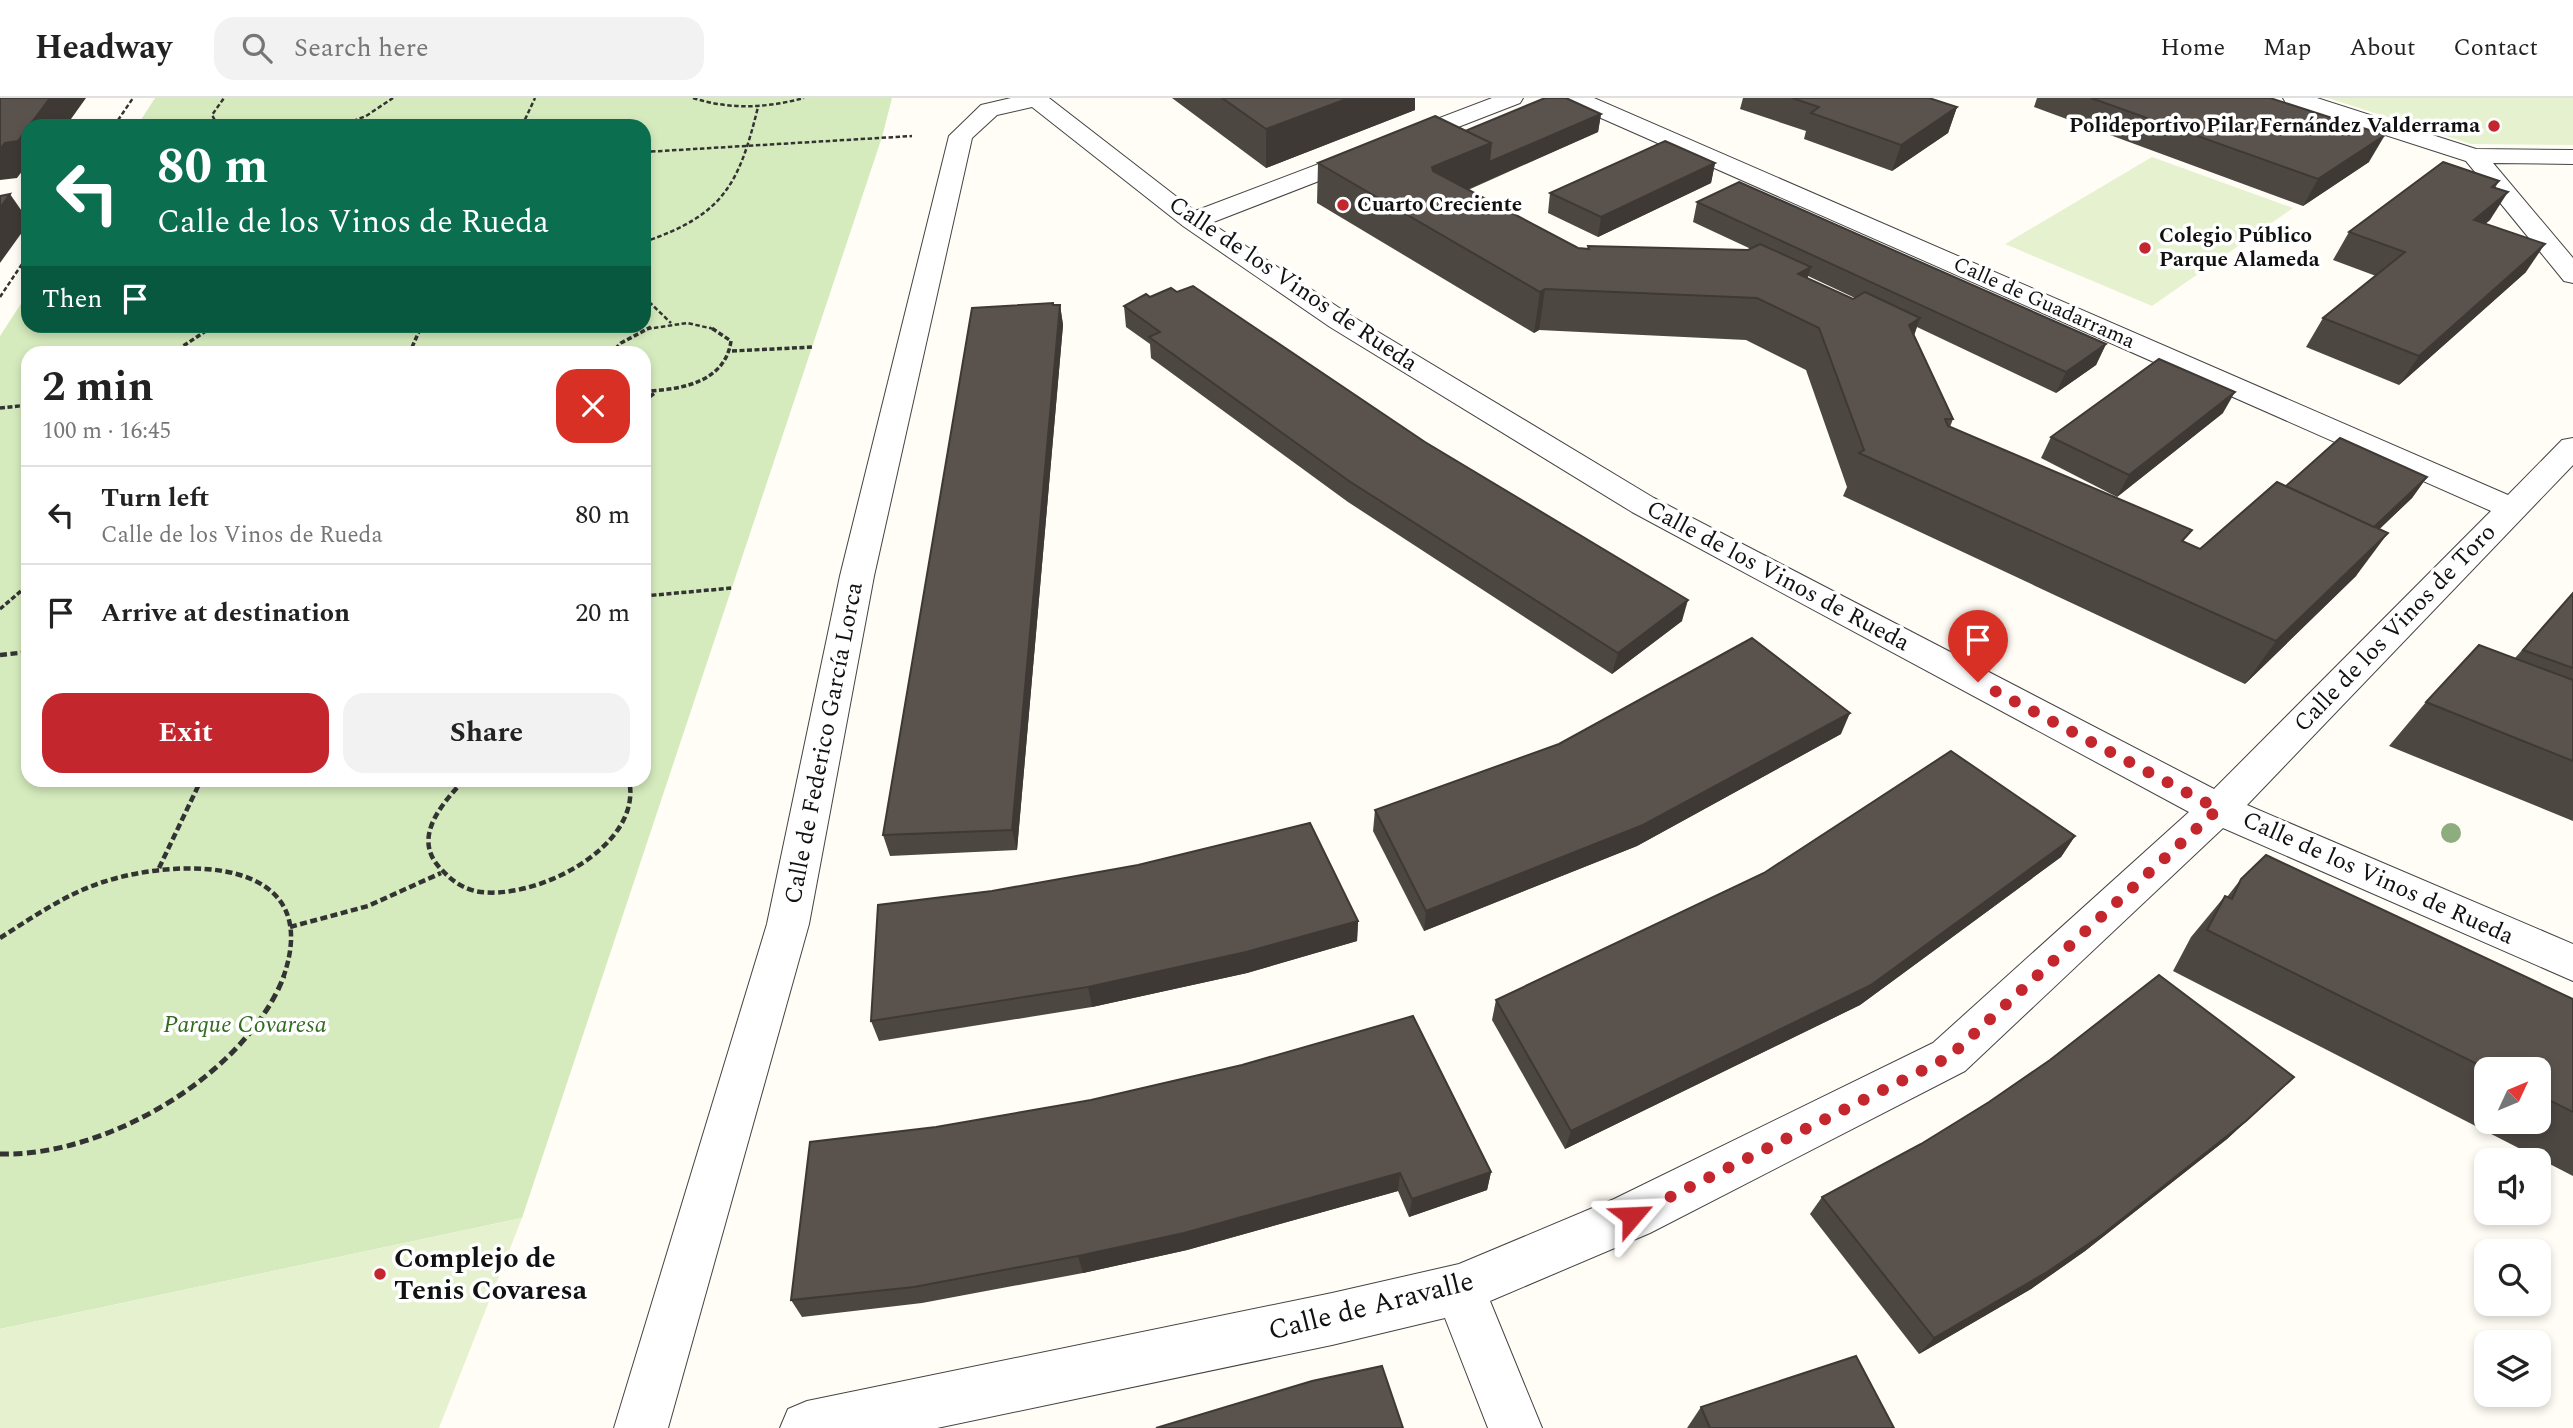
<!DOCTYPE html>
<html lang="en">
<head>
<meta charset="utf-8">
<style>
  body { margin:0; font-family:Spectral,serif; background:#f2f2f2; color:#222; height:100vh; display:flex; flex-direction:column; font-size:26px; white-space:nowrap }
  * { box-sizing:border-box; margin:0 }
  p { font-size:23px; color:#767676 }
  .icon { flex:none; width:38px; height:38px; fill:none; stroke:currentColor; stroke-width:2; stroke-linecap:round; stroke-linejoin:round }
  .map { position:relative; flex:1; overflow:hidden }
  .drawer { position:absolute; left:21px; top:248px; width:630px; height:441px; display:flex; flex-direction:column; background:#fff; border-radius:21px; box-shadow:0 4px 10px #0003 }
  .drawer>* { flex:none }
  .banner { position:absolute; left:21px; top:21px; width:630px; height:214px; border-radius:21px; box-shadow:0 4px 10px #0003; background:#0b6e4f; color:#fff; overflow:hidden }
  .needle { width:46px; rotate:46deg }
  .buttons { position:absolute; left:2474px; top:959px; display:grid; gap:14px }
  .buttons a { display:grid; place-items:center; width:77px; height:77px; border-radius:14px; background:#fff; box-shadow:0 4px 10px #0003; font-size:35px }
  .pin { position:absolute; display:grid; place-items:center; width:60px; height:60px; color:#fff; margin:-72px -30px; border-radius:50% 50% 50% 0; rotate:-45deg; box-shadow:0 0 7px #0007 }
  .pin .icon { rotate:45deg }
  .me { position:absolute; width:77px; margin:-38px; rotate:64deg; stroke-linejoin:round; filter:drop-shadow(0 0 5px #0008) }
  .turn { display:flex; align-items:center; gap:24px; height:147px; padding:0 21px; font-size:32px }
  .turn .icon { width:91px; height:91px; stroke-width:2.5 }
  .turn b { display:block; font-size:49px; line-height:60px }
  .then { display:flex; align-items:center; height:66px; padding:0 21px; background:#0003; gap:14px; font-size:26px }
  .round { display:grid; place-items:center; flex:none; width:74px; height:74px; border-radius:21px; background:#f2f2f2 }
  .headline { display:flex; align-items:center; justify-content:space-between; height:119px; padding:0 21px }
  h1 { font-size:42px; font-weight:700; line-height:52px }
  .cta { display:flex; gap:14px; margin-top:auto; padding:14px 21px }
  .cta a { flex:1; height:80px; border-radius:21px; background:#c4262e; color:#fff; font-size:28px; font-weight:700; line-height:80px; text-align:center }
  .cta a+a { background:#f2f2f2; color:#222 }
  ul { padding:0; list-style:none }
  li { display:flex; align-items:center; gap:21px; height:98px; padding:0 21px; border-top:2px solid #e0e0e0 }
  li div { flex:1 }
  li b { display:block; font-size:26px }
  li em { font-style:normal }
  header { display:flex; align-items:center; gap:42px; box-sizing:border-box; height:98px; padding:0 35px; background:#fff; border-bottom:2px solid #e0e0e0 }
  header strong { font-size:33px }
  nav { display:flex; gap:38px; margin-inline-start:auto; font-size:24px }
  .search { width:490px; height:63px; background:#f2f2f2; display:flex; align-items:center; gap:18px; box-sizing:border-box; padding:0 24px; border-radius:21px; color:#767676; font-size:26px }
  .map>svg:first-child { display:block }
  .green { fill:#d5ebbd; fill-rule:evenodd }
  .pitch { fill:#e6f2cf }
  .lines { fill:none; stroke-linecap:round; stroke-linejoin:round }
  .minor-casing { stroke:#444; stroke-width:2 }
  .path-far3 { stroke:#333; stroke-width:2.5; stroke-dasharray:4.5 2.5; stroke-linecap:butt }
  .path-far2 { stroke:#333; stroke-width:3.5; stroke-dasharray:5 2.5; stroke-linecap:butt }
  .path-far1 { stroke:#333; stroke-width:4.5; stroke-dasharray:7 3.5; stroke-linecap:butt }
  .path { stroke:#333; stroke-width:5; stroke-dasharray:9 4.5; stroke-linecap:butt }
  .minor { fill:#fff; fill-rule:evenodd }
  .tree { fill:#8dad7f }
  .wall { fill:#4d4742; fill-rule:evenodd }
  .shaded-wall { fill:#3f3936 }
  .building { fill:#5a524d; stroke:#3f3936; stroke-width:2 }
  .route { stroke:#c4262e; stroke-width:12; stroke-dasharray:0 21.6 }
  .poi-dot { fill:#c4262e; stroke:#fff; stroke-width:2.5 }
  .labels { text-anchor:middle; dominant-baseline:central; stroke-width:7; stroke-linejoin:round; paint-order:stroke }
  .far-poi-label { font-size:21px; font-weight:bold; fill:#111; stroke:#fff; text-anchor:start }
  .far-street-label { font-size:21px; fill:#111; stroke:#fff }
  .street-label { font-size:24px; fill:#111; stroke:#fff }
  .park-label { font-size:24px; font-style:italic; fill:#2f6b1f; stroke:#fff }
  .near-poi-label { font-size:28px; font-weight:bold; fill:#111; stroke:#fff; text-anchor:start }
  .near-street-label { font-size:28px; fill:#111; stroke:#fff }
</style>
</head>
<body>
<header>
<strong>Headway</strong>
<div class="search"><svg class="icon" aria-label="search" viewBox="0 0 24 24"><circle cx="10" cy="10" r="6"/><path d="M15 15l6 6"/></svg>Search here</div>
<nav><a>Home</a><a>Map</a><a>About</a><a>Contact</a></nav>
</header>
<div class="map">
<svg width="2573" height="1330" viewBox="0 0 2573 1330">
  <rect width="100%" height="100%" fill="#fffdf5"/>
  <path class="green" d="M 155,0 L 892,0 L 882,39 L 522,1120 L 0,1231 L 0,238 L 28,195 L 28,228 L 644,228 L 644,28 L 137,28 ZM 28,256 L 644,256 L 644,682 L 28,682 Z"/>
  <g class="pitch">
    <polygon points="2328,0 2573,0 2573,47 2471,46"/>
    <polygon points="2152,59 2293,110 2152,208 2005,146"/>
    <polygon points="522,1120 439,1330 0,1330 0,1231"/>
  </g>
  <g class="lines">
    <g class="minor-casing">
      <g id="minor">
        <polygon points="1011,0 1049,0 1195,113 1492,0 1523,0 1520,5 1211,125 1350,217 1654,400 2214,691 2491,413 1567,5 1564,0 1594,0 2508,397 2562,342 2573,340 2573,367 2247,707 2573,846 2573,883 2223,730 1965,973 1650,1135 1490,1203 1542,1330 1488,1330 1445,1220 1332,1247 937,1330 780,1330 788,1311 807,1303 1332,1195 1459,1166 1614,1101 1933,945 2189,714 1632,414 1330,229 1183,128 1032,9 997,17 972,40 874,478 809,826 668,1330 614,1330 767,826 840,478 949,38 981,7"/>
        <polygon points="2283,0 2317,0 2476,51 2573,52 2573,66 2493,65 2573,160 2573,185 2564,183 2466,63 2286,5"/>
      </g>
    </g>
    <g class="path-far3">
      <path d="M 693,0 C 731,12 766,10 804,0"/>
      <polyline points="114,28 133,0"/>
      <polyline points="218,28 212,17 224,0"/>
      <polyline points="340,28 366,18 393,0"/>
      <polyline points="522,28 535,0"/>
      <polyline points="562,28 571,28"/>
      <polyline points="644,54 912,38"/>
      <path d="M 644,144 C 724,117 739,86 758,9"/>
      <polyline points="644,154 649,169 644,178"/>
      <polyline points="0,199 28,157"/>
      <polyline points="644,199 671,225"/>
      <polyline points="209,231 214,228"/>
      <polyline points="421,231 422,228"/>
      <polyline points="647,231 687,225 714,231"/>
    </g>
    <g class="path-far2">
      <polyline points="732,253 812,249"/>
      <polyline points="171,256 212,229"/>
      <polyline points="409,256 421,229"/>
      <polyline points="610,256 621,245 651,229"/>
      <path d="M 644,293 C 680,292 725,285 731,243 L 710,229"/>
      <polyline points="644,303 656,294"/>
      <polyline points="0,310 28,307"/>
      <polyline points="644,498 732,490"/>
      <polyline points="0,511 28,487"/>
    </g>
    <g class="path-far1">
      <polyline points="0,557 28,554"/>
      <path d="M 464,682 C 443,705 411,739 440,770 C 450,781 460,789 475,793 C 531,805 644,750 629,682"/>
      <polyline points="159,770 201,682"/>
      <polyline points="290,829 368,808 441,775"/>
      <path d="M 0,840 C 33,819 66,796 103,784 C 180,759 327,757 283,880"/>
    </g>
    <path class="path" d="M 0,1056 C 105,1059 245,978 284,878"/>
    <use href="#minor" class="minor"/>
  </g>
  <circle class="tree" cx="2451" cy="735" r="10"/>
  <g class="wall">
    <polygon points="1172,0 1415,0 1415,12 1266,70"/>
    <polygon points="1743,0 1929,0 1957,9 1948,35 1892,73 1804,41 1806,33 1740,11"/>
    <polygon points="2037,0 2270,0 2369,64 2303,108 2034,9"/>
    <path d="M 1601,16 L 1598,34 L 1468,92 L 1578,150 L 1588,151 L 1588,148 L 1748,152 L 1751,151 L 1693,124 L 1697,104 L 2106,246 L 2096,267 L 2056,295 L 1917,229 L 1914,238 L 1953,321 L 1950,329 L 2185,444 L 2200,451 L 2286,388 L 2427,379 L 2412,400 L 2379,431 L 2356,478 L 2245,586 L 1843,398 L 1847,389 L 1806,272 L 1746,242 L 1539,232 L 1534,235 L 1317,105 L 1318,65 L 1465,33 ZM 1808,178 L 1855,200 L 1853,201 L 1807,180 Z"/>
    <polygon points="1715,65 1711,85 1598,139 1548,115 1550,95"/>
    <polygon points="2499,83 2495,90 2490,122 2485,126 2526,174 2399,287 2306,249 2323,220 2376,178 2333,162 2349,134"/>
    <polygon points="1053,205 1053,207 1060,207 1063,227 1017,752 890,758 883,737"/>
    <polygon points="1124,208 1682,523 1612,576 1348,404 1151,260 1150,246 1126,229"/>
    <polygon points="2223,315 2117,399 2041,360 2051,339"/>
    <polygon points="2573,495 2573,723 2389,648 2426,604 2515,560"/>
    <polygon points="1841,636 1637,748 1424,833 1373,733 1375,712"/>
    <polygon points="2075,738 2061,759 1860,907 1565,1051 1492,922 1496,902"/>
    <path d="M 2241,781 L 2573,901 L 2573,1078 L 2173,873 L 2191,839 L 2225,798 L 2227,799 ZM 2487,971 L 2539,971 L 2539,1024 L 2487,1024 Z"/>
    <polygon points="1358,823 1357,843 1247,875 1092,909 879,943 871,923"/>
    <polygon points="2294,979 2227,1041 2085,1153 2031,1191 1919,1256 1810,1116 1822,1099"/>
    <polygon points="810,1044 1491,1074 1487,1092 1409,1119 1398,1093 1187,1152 1083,1175 922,1205 802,1219 791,1202"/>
    <polygon points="1701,1309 1894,1330 1687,1330"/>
  </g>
  <g class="shaded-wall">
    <polygon points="50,0 86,0 66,28 29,28"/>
    <polygon points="1349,0 1415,0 1415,12 1266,70 1266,31"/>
    <polygon points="1957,9 1948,35 1892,73 1901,47"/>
    <polygon points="1601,16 1598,34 1429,108 1432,69 1491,45"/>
    <polygon points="28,30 28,71 23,72 17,80 0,82 0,51 5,45"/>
    <polygon points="2385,37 2369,64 2303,108 2318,81"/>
    <polygon points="1715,65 1711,85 1598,139 1601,119"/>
    <polygon points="2508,94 2490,122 2456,149 2474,122"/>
    <polygon points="10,96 28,122 28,126 0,165 0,110"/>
    <polygon points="2545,146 2526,174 2399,287 2419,258"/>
    <polygon points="1811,169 1798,210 1798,176"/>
    <polygon points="1545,191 1539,232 1534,235 1540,194"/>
    <polygon points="1060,207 1063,227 1017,752 1012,732"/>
    <polygon points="1920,220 1905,261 1909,227"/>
    <polygon points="2106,246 2096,267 2056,295 2066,274"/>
    <polygon points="2235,294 2223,315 2117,399 2129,377"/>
    <polygon points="2427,379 2412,400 2339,470 2354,448"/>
    <polygon points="2388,435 2356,478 2245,586 2276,543"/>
    <polygon points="1688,502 1682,523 1612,576 1618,555"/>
    <polygon points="1850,615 1841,636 1637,748 1424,833 1426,813"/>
    <polygon points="2075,738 2061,759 1860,907 1565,1051 1571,1033"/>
    <polygon points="1358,823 1357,843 1247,875 1092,909 1088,889"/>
    <polygon points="2294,979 2227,1041 2085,1153 2031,1191 1919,1256 1934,1240"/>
    <polygon points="1491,1074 1487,1092 1409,1119 1412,1101"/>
    <polygon points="1400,1075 1398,1093 1187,1152 1083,1175 1078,1158"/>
  </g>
  <g class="building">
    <polygon points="0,0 50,0 29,28 28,28 28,30 18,43 5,45 0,51"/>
    <polygon points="1222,0 1349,0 1266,31"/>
    <polygon points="1545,0 1566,0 1601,16 1489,64 1491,45 1465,33"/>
    <polygon points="1792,0 1929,0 1957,9 1901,47 1811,15 1819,9"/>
    <polygon points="2091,0 2270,0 2385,37 2318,81"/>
    <polygon points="1435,18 1491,45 1432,69 1433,73 1578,150 1589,151 1588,148 1748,152 1760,146 1811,169 1798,176 1853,201 1865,194 1920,220 1909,227 1953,321 1945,321 1948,328 2192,432 2182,443 2200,451 2277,384 2388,435 2276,543 1859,355 1864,352 1819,230 1757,200 1545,191 1540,194 1318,65"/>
    <polygon points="1665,43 1715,65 1601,119 1550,95"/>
    <polygon points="2443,64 2499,83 2492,89 2508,94 2474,122 2545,146 2419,258 2323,220 2405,154 2349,134"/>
    <polygon points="1739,84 2106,246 2066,274 1697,104"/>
    <polygon points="10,96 0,110 0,98"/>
    <polygon points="1193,188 1425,344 1688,502 1618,555 1349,383 1149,239 1160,234 1124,208 1146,196 1150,199 1171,190 1177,194"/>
    <polygon points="1053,205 1053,207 1060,207 1012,732 883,737 972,210"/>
    <polygon points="2159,261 2235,294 2129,377 2051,339"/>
    <polygon points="2340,340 2427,379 2374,429 2286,388"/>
    <polygon points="2573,495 2573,570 2523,552"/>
    <polygon points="1752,540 1850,615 1643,727 1426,813 1375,712 1559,646"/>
    <polygon points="2479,547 2573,582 2573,663 2426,604"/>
    <polygon points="1951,653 2075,738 1871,887 1571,1033 1496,902 1764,775"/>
    <polygon points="1310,725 1358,823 1246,854 1088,889 871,923 878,807 992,793 1138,767"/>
    <polygon points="2266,757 2573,901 2573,1014 2539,997 2539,971 2487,971 2207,832 2225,798 2232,801 2241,781"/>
    <polygon points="2159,877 2294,979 2246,1023 2103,1136 2047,1174 1934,1240 1822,1099 1921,1046 1989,1004 2050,962"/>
    <polygon points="1413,918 1491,1074 1412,1101 1400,1075 1184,1135 1078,1158 914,1189 791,1202 810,1044 936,1029 1091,1002 1242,967"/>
    <polygon points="1856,1258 1894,1330 1710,1330 1701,1309"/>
    <polygon points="1382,1268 1403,1330 1156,1330 1312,1283"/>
  </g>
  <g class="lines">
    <polyline class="route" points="1632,1118 1949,959 2218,711 1978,584"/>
  </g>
  <g class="poi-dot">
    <circle cx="2494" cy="28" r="7"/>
    <circle cx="1343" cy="107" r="7"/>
    <circle cx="2145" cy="150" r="7"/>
    <circle cx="380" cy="1176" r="7"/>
  </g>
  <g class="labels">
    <g class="far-poi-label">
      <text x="2480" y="28" text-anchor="end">Polideportivo Pilar Fernández Valderrama</text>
      <text x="1357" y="107">Cuarto Creciente</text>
      <text x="2159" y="138">Colegio Público<tspan x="2159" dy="24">Parque Alameda</tspan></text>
    </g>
    <g class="far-street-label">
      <text transform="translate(2044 205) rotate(24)">Calle de Guadarrama</text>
    </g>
    <g class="street-label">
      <text transform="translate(1293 186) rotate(34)">Calle de los Vinos de Rueda</text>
      <text transform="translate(1778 478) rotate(28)">Calle de los Vinos de Rueda</text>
      <text transform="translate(2395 530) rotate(-46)">Calle de los Vinos de Toro</text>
      <text transform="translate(824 645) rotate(-79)">Calle de Federico García Lorca</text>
      <text transform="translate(2378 780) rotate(24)">Calle de los Vinos de Rueda</text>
    </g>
    <g class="park-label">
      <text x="245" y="927">Parque Covaresa</text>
    </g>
    <g class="near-poi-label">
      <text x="394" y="1160">Complejo de<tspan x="394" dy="32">Tenis Covaresa</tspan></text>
    </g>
    <g class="near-street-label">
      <text transform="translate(1371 1208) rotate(-14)">Calle de Aravalle</text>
    </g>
  </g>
</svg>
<div class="buttons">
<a><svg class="needle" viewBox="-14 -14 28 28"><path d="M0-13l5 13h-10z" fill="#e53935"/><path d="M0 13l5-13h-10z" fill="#767676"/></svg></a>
<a><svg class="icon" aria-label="sound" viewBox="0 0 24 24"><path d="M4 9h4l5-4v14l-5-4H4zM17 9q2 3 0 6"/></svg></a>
<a><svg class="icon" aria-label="search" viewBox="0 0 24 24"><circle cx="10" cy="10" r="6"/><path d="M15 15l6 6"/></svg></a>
<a><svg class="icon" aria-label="layers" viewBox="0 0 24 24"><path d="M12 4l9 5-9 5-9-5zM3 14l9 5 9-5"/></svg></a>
</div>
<div class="pin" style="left:1978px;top:584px;background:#d93025"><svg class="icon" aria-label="arrive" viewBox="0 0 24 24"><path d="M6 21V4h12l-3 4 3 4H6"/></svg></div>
<svg class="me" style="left:1632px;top:1118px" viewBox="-20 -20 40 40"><path d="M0-17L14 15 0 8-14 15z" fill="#c4262e" stroke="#fff" stroke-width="4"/></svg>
<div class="banner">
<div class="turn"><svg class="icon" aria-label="left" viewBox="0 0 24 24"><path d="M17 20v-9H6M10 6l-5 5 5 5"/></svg><div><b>80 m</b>Calle de los Vinos de Rueda</div></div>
<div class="then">Then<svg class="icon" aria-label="arrive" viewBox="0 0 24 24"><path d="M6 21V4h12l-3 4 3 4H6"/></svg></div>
</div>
<section class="drawer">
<div class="headline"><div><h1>2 min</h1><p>100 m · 16:45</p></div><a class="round" style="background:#d93025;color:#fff"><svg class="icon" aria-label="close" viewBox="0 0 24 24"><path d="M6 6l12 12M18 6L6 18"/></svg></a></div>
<ul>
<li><svg class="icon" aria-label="left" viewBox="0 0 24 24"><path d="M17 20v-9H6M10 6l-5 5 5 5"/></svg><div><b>Turn left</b><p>Calle de los Vinos de Rueda</p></div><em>80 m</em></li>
<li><svg class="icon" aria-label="arrive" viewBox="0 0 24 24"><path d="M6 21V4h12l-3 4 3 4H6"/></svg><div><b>Arrive at destination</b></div><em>20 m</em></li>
</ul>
<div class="cta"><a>Exit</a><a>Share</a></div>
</section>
</div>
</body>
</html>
